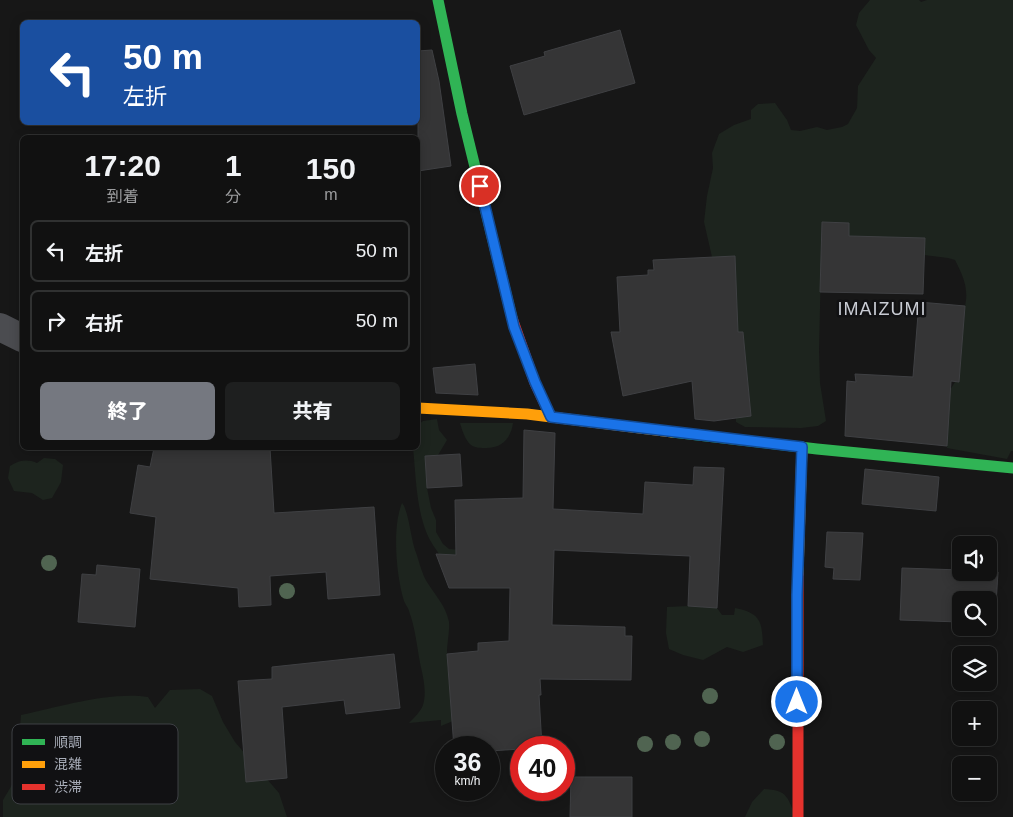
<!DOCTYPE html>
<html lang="ja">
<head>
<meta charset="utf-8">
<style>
  body { margin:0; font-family:Helvetica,"Noto Sans JP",sans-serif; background:#1e1f1f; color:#f1f3f6; height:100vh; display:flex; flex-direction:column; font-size:19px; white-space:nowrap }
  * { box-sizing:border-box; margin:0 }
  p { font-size:16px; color:#9c9d9f }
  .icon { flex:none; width:28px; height:28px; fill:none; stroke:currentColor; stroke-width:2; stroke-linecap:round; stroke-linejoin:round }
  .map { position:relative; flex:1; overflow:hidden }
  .sheet { position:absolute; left:20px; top:135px; width:400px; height:315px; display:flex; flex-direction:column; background:#111; border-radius:8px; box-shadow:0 2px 12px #0003,0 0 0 1px #303131 }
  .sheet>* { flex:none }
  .top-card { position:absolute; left:20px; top:20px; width:400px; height:105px; border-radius:8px; box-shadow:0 2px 12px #0003,0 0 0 1px #303131; background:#1a4fa0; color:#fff; overflow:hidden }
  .buttons { position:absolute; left:952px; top:536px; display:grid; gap:10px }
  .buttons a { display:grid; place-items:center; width:45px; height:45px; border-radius:8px; background:#111; box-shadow:0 2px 12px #0003,0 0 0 1px #303131; font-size:25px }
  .speed { position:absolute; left:435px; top:736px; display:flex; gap:10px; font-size:25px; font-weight:700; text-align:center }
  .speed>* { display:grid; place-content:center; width:65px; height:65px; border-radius:50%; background:#111; box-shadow:0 2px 12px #0003,0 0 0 1px #303131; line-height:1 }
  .speed small { font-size:12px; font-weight:400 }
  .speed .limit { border:8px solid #d22; background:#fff; color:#111 }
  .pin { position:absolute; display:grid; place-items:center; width:42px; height:42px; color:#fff; margin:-21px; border:2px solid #fff; border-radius:50%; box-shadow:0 1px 5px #0007 }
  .me { position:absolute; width:55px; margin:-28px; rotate:0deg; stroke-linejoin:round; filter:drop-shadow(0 0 4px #0008) }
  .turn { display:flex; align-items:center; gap:18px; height:105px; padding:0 20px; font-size:22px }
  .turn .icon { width:65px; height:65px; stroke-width:2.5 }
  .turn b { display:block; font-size:35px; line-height:42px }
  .eta { display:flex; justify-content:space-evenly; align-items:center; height:85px; text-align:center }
  .eta b { font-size:30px; font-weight:800; line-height:35px }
  .action { display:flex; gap:10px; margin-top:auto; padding:10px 20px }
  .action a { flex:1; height:58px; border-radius:8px; background:#757880; color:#fff; font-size:20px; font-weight:800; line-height:58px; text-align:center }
  .action a+a { background:#1e1f1f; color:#f1f3f6 }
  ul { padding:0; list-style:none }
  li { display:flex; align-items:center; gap:15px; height:62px; margin:0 10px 8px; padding:0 10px; border:2px solid #303131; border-radius:8px }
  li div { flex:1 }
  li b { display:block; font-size:19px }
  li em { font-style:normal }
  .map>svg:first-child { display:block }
  .green { fill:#1d241e }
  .building { fill:#353536; stroke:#3f4043 }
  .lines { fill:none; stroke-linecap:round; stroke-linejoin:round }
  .street { stroke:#4b4c50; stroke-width:28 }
  .fast { stroke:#30b455; stroke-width:11 }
  .slow { stroke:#ff9f0a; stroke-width:11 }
  .jam { stroke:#e5322d; stroke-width:11 }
  .tree { fill:#506451 }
  .route-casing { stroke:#114b97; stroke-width:12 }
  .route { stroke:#1a73e8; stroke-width:9 }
  .labels { text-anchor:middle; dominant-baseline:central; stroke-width:5; stroke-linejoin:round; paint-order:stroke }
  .quarter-label { font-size:18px; letter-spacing:1px; fill:#c9ccd4; stroke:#111113 }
  .key { fill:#111113; stroke:#3e4045; stroke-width:1 }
  .key-label { font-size:14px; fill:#a8adb8 }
</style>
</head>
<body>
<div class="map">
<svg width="1013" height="817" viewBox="0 0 1013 817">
  <rect width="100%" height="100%" fill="#171717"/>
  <g class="green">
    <path d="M 870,0 L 919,0 L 921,2 L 927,0 L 1013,0 L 1013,451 L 1011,451 L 1007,459 L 947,448 L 950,390 L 955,382 L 959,382 L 965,306 C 969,288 963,276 955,260 L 948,258 L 924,255 L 849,236 L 849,223 L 822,223 L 819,351 L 820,383 L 826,421 L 818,426 L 801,428 L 745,427 L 736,422 L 736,418 L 751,416 L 743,332 L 687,338 L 735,256 L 712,257 L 704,222 L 707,196 L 713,168 L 712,153 L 719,134 L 734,125 L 751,119 L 751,110 L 758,104 L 775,103 L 787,120 L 791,130 L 800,131 L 817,127 L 827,130 L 842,127 L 848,124 L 857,108 L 858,86 L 876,58 L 869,50 L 856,25 L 859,13 Z"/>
    <path d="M 437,419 L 439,430 L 447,440 L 438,455 L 425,456 L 427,488 L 431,508 L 436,520 L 436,532 L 443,544 L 449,549 L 473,551 L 474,555 L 439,554 C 435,548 430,541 427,534 C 416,507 416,476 413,448 L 418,448 L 418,425 L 423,421 Z"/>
    <path d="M 460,423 L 513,423 C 511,438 502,448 486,448 C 481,448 475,448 471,445 C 465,440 462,430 460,423 Z"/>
    <path d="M 44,458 L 55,459 L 63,465 L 61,482 L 52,498 L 43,500 L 32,493 L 14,491 L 8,478 L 10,466 C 20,460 27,459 37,463 Z"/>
    <path d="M 402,503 C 408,509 411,538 415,550 C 419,560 421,572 427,582 C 435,595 446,606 449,622 C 450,628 447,644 447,652 C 448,675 450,698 453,721 L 441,726 L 441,720 L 409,723 C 414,718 421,711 423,705 C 427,692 423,676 420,663 C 417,646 415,627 409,611 C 408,607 405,604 404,601 C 396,575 392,527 402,503 Z"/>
    <path d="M 688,606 L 717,608 L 722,615 L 734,615 L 735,608 C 761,613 762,622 763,645 L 743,652 L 727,647 L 703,660 L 683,655 L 669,649 L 666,633 L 667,607 Z"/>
    <path d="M 200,689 L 212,696 L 223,722 L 235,742 L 279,793 L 287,817 L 3,817 L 3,800 L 16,778 L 21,715 C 58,707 111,691 148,697 L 155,708 L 170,690 Z"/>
    <path d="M 764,789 C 788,790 787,797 796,817 L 745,817 L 752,802 Z"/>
  </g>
  <g class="building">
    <polygon points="620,30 635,83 524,115 510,66 545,56 544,52"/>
    <polygon points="432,50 439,81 451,166 418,171 418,51"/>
    <polygon points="822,222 849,223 849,236 925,238 923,294 820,292"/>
    <polygon points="735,256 738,332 743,332 751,416 714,421 695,419 692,381 623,396 611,332 620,332 617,277 648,275 648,270 654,270 653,260"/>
    <polygon points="919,302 965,306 959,382 951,381 947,446 845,436 847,381 856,382 855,374 913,377"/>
    <polygon points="475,364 478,395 436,393 433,368"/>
    <polygon points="524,430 555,433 553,509 643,514 645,482 693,485 694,467 724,468 717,608 688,606 690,556 554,550 552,625 625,627 625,636 632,636 631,680 540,679 541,695 539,695 542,747 521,748 521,749 489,751 489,748 454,748 447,654 478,651 478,643 509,641 510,588 449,588 436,554 456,555 455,500 523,498"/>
    <polygon points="154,448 270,448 274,513 374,507 380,595 328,599 326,572 270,576 271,605 239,607 238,588 150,579 156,517 130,513 138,465 150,467"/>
    <polygon points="460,454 462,486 427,488 425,456"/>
    <polygon points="865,469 939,477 936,511 862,504"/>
    <polygon points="827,532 863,533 860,580 833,579 834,568 825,567"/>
    <polygon points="97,565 140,569 135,627 78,622 82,574 96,575"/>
    <polygon points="902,568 961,570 961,572 998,572 996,605 989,605 989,600 961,600 960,622 900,620"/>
    <polygon points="394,654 400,708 346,714 344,700 282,707 287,778 246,782 238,681 272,679 272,667"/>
    <polygon points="571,777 632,777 632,817 570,817"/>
  </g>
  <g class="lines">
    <polyline class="street" points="0,327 22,338"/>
    <g class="fast">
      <polyline points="438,0 462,114 512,318"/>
      <polyline points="672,432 817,449 1013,468"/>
    </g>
    <g class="slow">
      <polyline points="418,408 527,414 672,432"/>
      <polyline points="798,574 802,447"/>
    </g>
    <g class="jam">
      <polyline points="512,318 535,383 551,417"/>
      <polyline points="798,574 798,817"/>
    </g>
  </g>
  <g class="tree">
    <circle cx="49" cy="563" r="8"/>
    <circle cx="287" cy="591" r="8"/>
    <circle cx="710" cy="696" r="8"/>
    <circle cx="702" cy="739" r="8"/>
    <circle cx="673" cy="742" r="8"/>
    <circle cx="777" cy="742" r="8"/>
    <circle cx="645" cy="744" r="8"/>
  </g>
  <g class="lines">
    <g class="route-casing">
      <polyline id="route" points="480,186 514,327 535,382 551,417 802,447 797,595 797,702"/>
    </g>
    <use href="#route" class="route"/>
  </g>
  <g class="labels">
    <g class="quarter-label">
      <text x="882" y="309">IMAIZUMI</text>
    </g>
  </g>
  <rect x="12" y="724" width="166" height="80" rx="8" class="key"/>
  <rect x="22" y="739" width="23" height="6" fill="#30b455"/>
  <rect x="22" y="761" width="23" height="7" fill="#ff9f0a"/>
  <rect x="22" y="784" width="23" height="6" fill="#e5322d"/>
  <g class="key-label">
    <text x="54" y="747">順調</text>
    <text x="54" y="769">混雑</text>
    <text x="54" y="792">渋滞</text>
  </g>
</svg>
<div class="buttons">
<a><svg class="icon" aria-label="sound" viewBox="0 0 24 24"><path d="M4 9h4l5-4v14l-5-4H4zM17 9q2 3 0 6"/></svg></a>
<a><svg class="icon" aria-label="search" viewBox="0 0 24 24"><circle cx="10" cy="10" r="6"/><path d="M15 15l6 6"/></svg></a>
<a><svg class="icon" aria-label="layers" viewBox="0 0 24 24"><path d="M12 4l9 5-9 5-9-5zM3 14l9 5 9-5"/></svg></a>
<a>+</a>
<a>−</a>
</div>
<div class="speed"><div>36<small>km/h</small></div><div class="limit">40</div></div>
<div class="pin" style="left:480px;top:186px;background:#d93025"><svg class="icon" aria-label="arrive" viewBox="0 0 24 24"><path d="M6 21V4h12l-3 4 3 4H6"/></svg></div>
<svg class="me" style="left:797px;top:702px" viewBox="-20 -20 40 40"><circle r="17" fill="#1a73e8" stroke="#fff" stroke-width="3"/><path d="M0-11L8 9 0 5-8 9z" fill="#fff"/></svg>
<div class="top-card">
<div class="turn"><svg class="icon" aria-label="left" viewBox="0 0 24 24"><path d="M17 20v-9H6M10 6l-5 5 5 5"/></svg><div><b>50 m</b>左折</div></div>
</div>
<section class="sheet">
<div class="eta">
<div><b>17:20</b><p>到着</p></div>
<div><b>1</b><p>分</p></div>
<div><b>150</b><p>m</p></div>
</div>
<ul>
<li><svg class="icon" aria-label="left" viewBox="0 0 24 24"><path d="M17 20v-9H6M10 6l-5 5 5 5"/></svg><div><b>左折</b></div><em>50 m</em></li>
<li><svg class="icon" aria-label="right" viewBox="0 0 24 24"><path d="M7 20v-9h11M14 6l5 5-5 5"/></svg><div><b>右折</b></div><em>50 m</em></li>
</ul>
<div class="action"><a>終了</a><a>共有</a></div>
</section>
</div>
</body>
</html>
